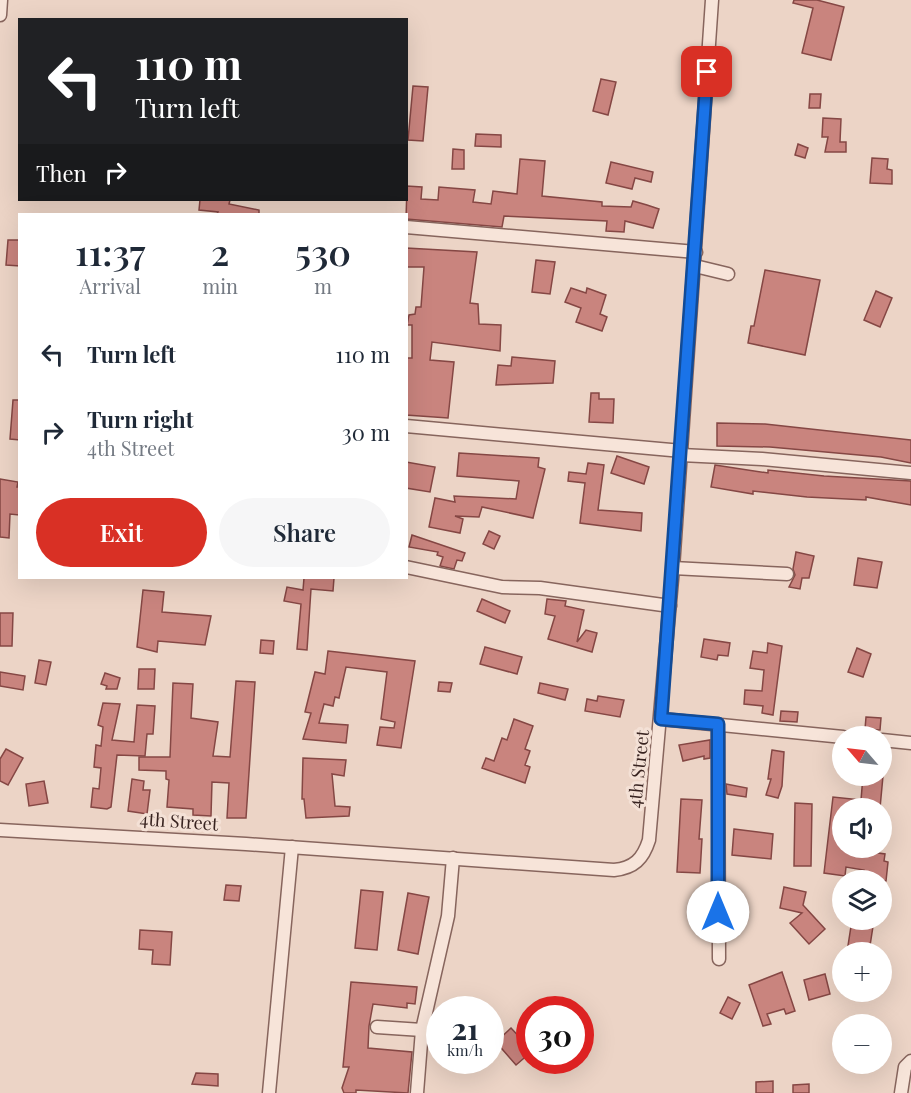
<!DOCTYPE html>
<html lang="en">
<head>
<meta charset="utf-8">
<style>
  body { margin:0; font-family:"Playfair Display",serif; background:#f6f6f7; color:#1f2937; height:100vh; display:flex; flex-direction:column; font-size:22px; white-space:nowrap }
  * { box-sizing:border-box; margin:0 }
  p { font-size:20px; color:#747a83 }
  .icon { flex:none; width:33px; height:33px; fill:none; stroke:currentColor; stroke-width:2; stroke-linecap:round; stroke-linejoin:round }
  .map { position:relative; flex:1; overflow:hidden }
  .details { position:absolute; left:18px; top:213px; width:390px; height:366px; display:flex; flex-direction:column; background:#fff; border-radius:0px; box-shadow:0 6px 24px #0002 }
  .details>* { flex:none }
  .hud { position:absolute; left:18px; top:18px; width:390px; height:183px; border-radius:0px; box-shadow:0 6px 24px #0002; background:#202124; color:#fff; overflow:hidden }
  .needle { width:39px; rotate:298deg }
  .buttons { position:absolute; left:832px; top:726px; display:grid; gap:12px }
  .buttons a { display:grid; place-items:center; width:60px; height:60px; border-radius:50%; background:#fff; box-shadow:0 6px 24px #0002; font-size:30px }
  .speed { position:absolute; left:426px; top:996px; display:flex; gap:12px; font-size:30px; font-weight:700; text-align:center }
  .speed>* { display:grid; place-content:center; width:78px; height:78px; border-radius:50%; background:#fff; box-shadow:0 6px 24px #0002; line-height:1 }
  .speed small { font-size:15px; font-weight:400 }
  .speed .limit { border:9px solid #d22; background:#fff; color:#111 }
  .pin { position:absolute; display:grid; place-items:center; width:51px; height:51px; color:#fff; margin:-26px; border-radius:12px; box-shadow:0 3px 9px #0006 }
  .me { position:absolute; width:66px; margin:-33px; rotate:0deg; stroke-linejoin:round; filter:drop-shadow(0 0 4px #0008) }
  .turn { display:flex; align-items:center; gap:21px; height:126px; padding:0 18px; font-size:27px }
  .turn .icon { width:78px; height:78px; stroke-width:2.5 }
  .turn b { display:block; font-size:42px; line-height:51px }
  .then { display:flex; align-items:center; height:57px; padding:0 18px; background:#0003; gap:12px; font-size:22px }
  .eta { display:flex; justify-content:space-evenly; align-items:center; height:102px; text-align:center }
  .eta b { font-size:36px; font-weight:600; line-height:42px }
  .action { display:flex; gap:12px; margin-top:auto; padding:12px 18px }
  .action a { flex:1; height:69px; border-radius:36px; background:#d93025; color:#fff; font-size:24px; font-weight:600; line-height:69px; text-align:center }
  .action a+a { background:#f6f6f7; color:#1f2937 }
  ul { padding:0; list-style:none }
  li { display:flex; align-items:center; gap:18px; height:78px; padding:0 18px }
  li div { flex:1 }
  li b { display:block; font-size:22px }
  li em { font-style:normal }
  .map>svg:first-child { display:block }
  .building { fill:#c9847e; stroke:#854744; stroke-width:1.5 }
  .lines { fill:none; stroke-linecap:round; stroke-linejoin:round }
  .minor-casing { stroke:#87655d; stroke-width:15 }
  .minor { stroke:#f7e4d9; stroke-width:12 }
  .route-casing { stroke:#114b97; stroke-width:15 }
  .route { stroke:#1a73e8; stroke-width:10 }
  .labels { text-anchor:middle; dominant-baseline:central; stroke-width:6; stroke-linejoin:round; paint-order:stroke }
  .street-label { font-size:18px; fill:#382320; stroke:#f4e1d6 }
</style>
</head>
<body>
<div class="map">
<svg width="911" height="1093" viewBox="0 0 911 1093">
  <rect width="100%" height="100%" fill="#ecd4c6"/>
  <g class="building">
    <polygon points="794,0 817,0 844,7 831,60 802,53 813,8 793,3"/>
    <polygon points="601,79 616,82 608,115 593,111"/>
    <polygon points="413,86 428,87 423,141 408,140"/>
    <polygon points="810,94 821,94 820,108 809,108"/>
    <polygon points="823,118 841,119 840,142 846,142 846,152 825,152 828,137 822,137"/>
    <polygon points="476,134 501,135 501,147 475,146"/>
    <polygon points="798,144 808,148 805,158 795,155"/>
    <polygon points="453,149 464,150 464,169 452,169"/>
    <polygon points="872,158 888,159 887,169 892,170 892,184 870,183"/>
    <polygon points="520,159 545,161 542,196 602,202 602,206 631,207 633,201 647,205 659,209 653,228 625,221 624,232 606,231 607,221 504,216 502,227 406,219 407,186 422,187 421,199 438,200 439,187 475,190 473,202 491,204 493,191 517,194"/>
    <polygon points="611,162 653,172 651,182 635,178 632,189 606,183"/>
    <polygon points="200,200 230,200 229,204 259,210 259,214 217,214 218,212 199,210"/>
    <polygon points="8,240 20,240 20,266 6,265"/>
    <polygon points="406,248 477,252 470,303 478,304 479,324 501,325 500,351 432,342 430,360 454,362 448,418 406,415 406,358 412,358 412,325 407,325 409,315 415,314 416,307 421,307 424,267 406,267"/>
    <polygon points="536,260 555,262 550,294 532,292"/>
    <polygon points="765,270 820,280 805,355 748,343 751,326 754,326"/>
    <polygon points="571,288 586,293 587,288 606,295 600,314 607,317 602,331 576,322 581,308 565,302"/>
    <polygon points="876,291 892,298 880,327 864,320"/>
    <polygon points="512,357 555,361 553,383 496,385 498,365 511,366"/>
    <polygon points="591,393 599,393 599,399 614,399 613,423 589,422"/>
    <polygon points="13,400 20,400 20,440 10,439"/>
    <polygon points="717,423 765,424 911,440 911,463 881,457 770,447 717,446"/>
    <polygon points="459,453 539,458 538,467 545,469 533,518 482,507 479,517 455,516 463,519 460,533 429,527 435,498 455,502 454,496 516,499 519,481 457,476"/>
    <polygon points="617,456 649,467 644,484 611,473"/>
    <polygon points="406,462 435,467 430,492 406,488"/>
    <polygon points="588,463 604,465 598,510 642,513 641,531 580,523 585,483 568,481 569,472 586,474"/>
    <polygon points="715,465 768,473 768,470 824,476 911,481 911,505 866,497 866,500 807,497 753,491 753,494 711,487"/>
    <polygon points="0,479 18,482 17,487 20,487 19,515 10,514 9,538 0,537"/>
    <polygon points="489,531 500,536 494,549 483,544"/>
    <polygon points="412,535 465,553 462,561 457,560 454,569 440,566 443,557 437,555 438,552 409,547"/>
    <polygon points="796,552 814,556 809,578 802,578 800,589 789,587 795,575 793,569"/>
    <polygon points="858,558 882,562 877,588 854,585"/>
    <polygon points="304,578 334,578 333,591 311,589 307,650 297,649 301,604 284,601 287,587 303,590"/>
    <polygon points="143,590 164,592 162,612 211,616 205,645 158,641 157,652 137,647"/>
    <polygon points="482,599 510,611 505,623 477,611"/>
    <polygon points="547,599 566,601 565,606 584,610 577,642 586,630 597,633 592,652 548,639 555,616 545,614"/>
    <polygon points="0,613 13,613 12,646 0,646"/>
    <polygon points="704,639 730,643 728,656 718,655 717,660 701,657"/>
    <polygon points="261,640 274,641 273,654 260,653"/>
    <polygon points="768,643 782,646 773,715 762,713 763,706 744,704 745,690 762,691 764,670 750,668 753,651 767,653"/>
    <polygon points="485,647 522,657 517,674 480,664"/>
    <polygon points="857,648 871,654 863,677 848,672"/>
    <polygon points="328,651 415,661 401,748 377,745 380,727 394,728 395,722 381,719 387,672 346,667 339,698 335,697 333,706 324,704 319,723 348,725 346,743 303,739 311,713 305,712 315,672 325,674"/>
    <polygon points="39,660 51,662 46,685 35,683"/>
    <polygon points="139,669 155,669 154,689 138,689"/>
    <polygon points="0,672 25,676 23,690 0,686"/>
    <polygon points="105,673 120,678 117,689 106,689 107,686 101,684"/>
    <polygon points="236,681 255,682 246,818 227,818 229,783 212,782 211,816 193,815 193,809 167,807 169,780 166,779 166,771 139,770 139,757 170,757 173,683 193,684 191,718 218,722 213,756 230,757"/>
    <polygon points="439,682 452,683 450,692 438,691"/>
    <polygon points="540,683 568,689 565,700 538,693"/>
    <polygon points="598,696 624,700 620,717 585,711 587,699 597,701"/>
    <polygon points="103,703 120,704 112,740 134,742 137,705 155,706 153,734 147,734 145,756 117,755 111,807 107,809 91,807 93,788 99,789 101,768 94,767 96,745 101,746 103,727 98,725"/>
    <polygon points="781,711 798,712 797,722 780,721"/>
    <polygon points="866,717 881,718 880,730 865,729"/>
    <polygon points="514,719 533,726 525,749 530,751 525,765 530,767 525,783 482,768 486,758 494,761 502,738 507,740"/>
    <polygon points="710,740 710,758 704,759 704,756 683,761 679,745"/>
    <polygon points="6,749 23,758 8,785 0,781 0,759"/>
    <polygon points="772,750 784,752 782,786 778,798 766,795 771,779 768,779"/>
    <polygon points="303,758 346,760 344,776 332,774 335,806 350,807 349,816 306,818 304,799 302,799"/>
    <polygon points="863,776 883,776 880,808 843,808 843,848 885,854 884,861 888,862 886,881 863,878 864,870 846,867 845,876 824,873 833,797 861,800"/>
    <polygon points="132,779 144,781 143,790 150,790 147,814 128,811"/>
    <polygon points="44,781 48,803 29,806 26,784"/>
    <polygon points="726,784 747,788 746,797 727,794"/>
    <polygon points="681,799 702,800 699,839 702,839 700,873 677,872"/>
    <polygon points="795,803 812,804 811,866 794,866"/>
    <polygon points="734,829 773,834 771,859 732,855"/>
    <polygon points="226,885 241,886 239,901 224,900"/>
    <polygon points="784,887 806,892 803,905 825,929 809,944 790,923 802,913 780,908"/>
    <polygon points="361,890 383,892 377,950 355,948"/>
    <polygon points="408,893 429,897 418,954 398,950"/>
    <polygon points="852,920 874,920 869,952 847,952"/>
    <polygon points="140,930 172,932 170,965 152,964 153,950 139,949"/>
    <polygon points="782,972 795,1011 786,1014 784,1009 767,1014 771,1024 763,1026 749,985"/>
    <polygon points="825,974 830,994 809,1000 804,980"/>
    <polygon points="351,982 417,987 415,1004 407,1003 407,1008 373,1004 369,1026 368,1048 412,1052 408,1093 356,1090 356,1093 344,1093 342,1088 349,1067 343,1067"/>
    <polygon points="728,997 740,1003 732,1019 720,1013"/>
    <polygon points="511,1028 524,1042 530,1038 530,1053 516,1065 496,1042"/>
    <polygon points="196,1073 218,1074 218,1086 192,1084"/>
    <polygon points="773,1081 773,1093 756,1093 756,1082"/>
    <polygon points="809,1084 809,1093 793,1093 793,1085"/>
  </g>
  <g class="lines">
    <g class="minor-casing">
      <g id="minor">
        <polyline points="0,15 1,0"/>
        <polyline points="406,227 696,252"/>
        <polyline points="695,266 728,274"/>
        <polyline points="406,426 682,451"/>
        <polyline points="681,455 762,459 911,473"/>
        <polyline points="406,567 502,587 540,588 670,606"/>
        <polyline points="673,568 787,574"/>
        <polyline points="661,719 843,737"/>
        <polyline points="718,725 719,959"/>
        <polyline points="882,740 911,743"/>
        <path d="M 0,830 L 246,844 L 614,870 C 634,868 643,859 649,840 L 673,568 L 712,0"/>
        <polyline points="377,1027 422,1030"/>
        <polyline points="269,1093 292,847"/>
        <polyline points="417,1093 422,1030 448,916 453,858"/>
        <polyline points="901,1093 905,1067 911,1061"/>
      </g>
    </g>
    <use href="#minor" class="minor"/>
  </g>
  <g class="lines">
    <g class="route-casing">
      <polyline id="route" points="707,72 661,719 718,724 718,912"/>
    </g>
    <use href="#route" class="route"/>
  </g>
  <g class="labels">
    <g class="street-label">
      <text transform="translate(638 769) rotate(-84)">4th Street</text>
      <text transform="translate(179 821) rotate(4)">4th Street</text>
    </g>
  </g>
</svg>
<div class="buttons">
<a><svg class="needle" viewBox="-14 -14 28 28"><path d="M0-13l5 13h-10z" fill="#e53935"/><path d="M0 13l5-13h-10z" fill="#747a83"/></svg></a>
<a><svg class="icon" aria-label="sound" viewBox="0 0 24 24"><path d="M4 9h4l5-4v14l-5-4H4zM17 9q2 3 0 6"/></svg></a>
<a><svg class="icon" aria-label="layers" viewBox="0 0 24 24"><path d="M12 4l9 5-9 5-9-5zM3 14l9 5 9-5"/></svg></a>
<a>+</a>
<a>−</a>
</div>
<div class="speed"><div>21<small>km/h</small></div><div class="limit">30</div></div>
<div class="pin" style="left:707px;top:72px;background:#d93025"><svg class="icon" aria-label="arrive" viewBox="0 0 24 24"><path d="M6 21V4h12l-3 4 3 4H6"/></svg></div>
<svg class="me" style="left:718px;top:912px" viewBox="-20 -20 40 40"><circle r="19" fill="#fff"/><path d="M0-13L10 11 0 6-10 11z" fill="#1a73e8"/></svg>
<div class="hud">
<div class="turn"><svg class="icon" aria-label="left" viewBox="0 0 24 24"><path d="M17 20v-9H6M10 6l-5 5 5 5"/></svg><div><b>110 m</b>Turn left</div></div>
<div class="then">Then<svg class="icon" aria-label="right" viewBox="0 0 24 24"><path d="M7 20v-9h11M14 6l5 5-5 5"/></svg></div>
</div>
<section class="details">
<div class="eta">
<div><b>11:37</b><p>Arrival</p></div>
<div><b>2</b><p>min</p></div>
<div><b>530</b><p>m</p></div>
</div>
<ul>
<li><svg class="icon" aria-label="left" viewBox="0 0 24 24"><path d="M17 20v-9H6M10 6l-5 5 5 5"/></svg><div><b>Turn left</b></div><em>110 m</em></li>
<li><svg class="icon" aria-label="right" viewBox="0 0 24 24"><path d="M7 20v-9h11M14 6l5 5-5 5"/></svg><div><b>Turn right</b><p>4th Street</p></div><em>30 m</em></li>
</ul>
<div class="action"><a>Exit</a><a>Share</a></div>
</section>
</div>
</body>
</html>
